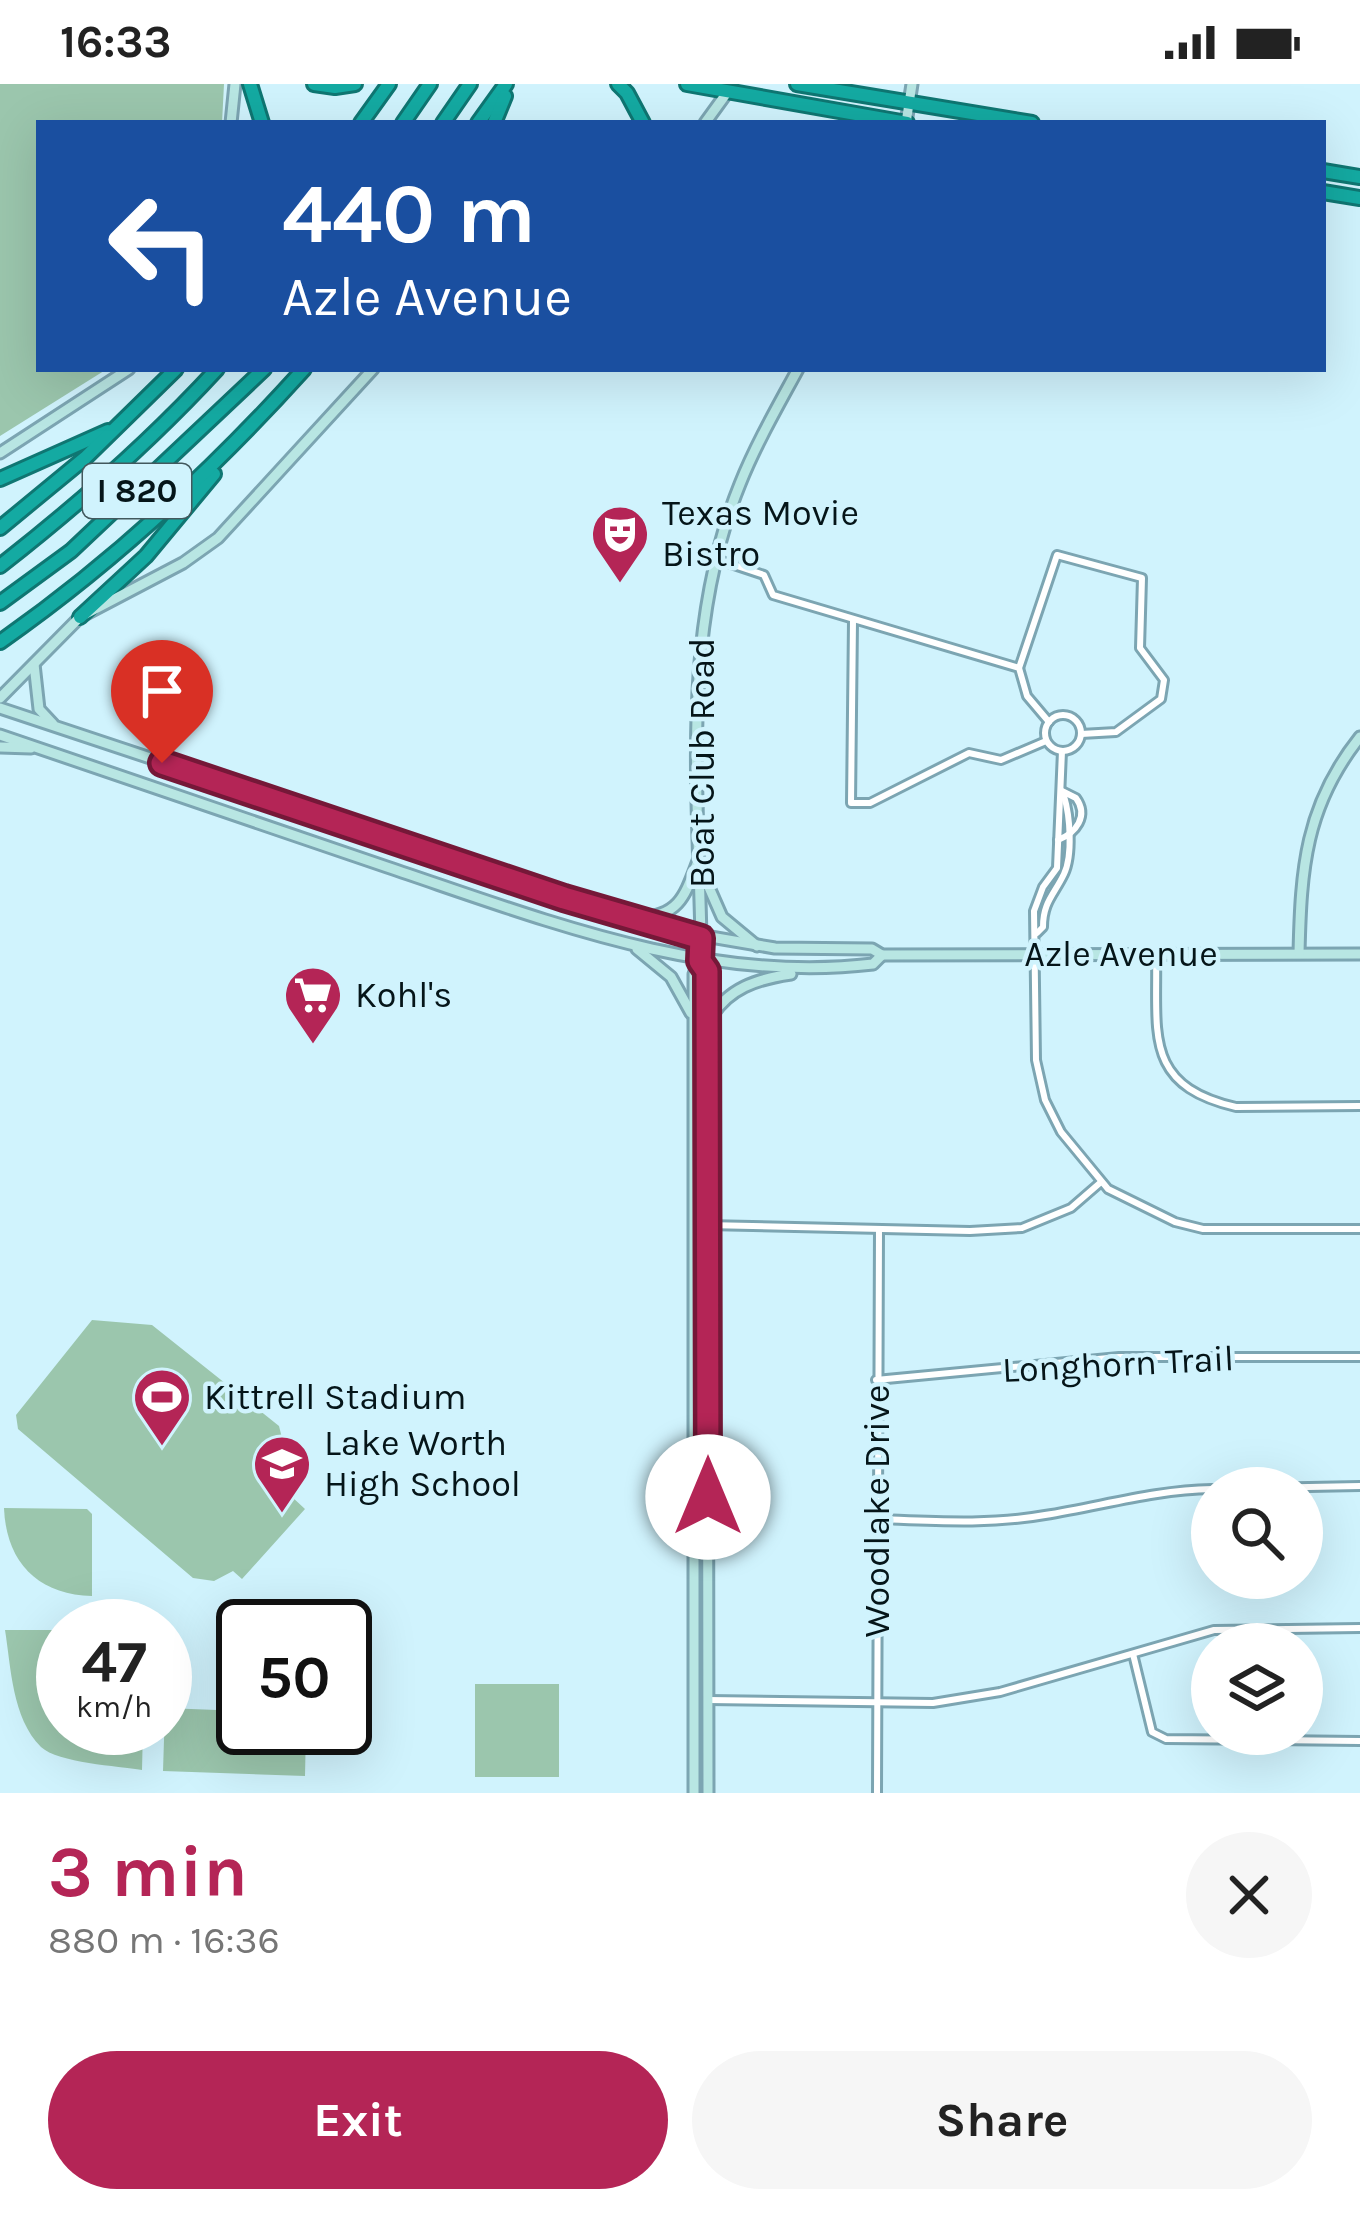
<!DOCTYPE html>
<html lang="en">
<head>
<meta charset="utf-8">
<style>
  body { margin:0; font-family:Karla,sans-serif; background:#f6f6f6; color:#222; height:100vh; display:flex; flex-direction:column; font-size:45px; white-space:nowrap }
  * { box-sizing:border-box; margin:0 }
  p { font-size:39px; color:#767676 }
  .icon { flex:none; width:66px; height:66px; fill:none; stroke:currentColor; stroke-width:2; stroke-linecap:round; stroke-linejoin:round }
  .map { position:relative; height:1709px; overflow:hidden }
  .drawer { display:flex; flex-direction:column; background:#fff; flex:1 }
  .drawer>* { flex:none }
  .top-card { position:absolute; left:36px; top:36px; width:1290px; height:252px; border-radius:0px; box-shadow:0 12px 48px #0002; background:#1a4fa0; color:#fff; overflow:hidden }
  .tools { position:absolute; left:1191px; top:1383px; display:grid; gap:24px }
  .tools a { display:grid; place-items:center; width:132px; height:132px; border-radius:50%; background:#fff; box-shadow:0 12px 48px #0002; font-size:60px }
  .speed { position:absolute; left:36px; top:1515px; display:flex; gap:24px; font-size:60px; font-weight:700; text-align:center }
  .speed>* { display:grid; place-content:center; width:156px; height:156px; border-radius:50%; background:#fff; box-shadow:0 12px 48px #0002; line-height:1 }
  .speed small { font-size:30px; font-weight:400 }
  .speed .limit { border:6px solid #111; border-radius:18px; background:#fff; color:#111 }
  .pin { position:absolute; display:grid; place-items:center; width:102px; height:102px; color:#fff; margin:-123px -51px; border-radius:50% 50% 50% 0; rotate:-45deg; box-shadow:0 0 12px #0007 }
  .pin .icon { rotate:45deg }
  .me { position:absolute; width:132px; margin:-66px; rotate:0deg; stroke-linejoin:round; filter:drop-shadow(0 0 9px #0008) }
  .turn { display:flex; align-items:center; gap:42px; height:252px; padding:0 48px; font-size:54px }
  .turn .icon { width:156px; height:156px; stroke-width:2.5 }
  .turn b { display:block; font-size:84px; line-height:102px }
  .round { display:grid; place-items:center; flex:none; width:126px; height:126px; border-radius:63px; background:#f6f6f6 }
  .head { display:flex; align-items:center; justify-content:space-between; height:204px; padding:0 48px }
  h1 { font-size:72px; font-weight:700; line-height:90px; color:#b42556 }
  .button { display:flex; gap:24px; margin-top:auto; padding:24px 48px }
  .button a { flex:1; height:138px; border-radius:72px; background:#b42556; color:#fff; font-size:48px; font-weight:700; line-height:138px; text-align:center }
  .button a+a { background:#f6f6f6; color:#222 }
  .status { display:flex; justify-content:space-between; align-items:center; height:84px; padding:0 60px; background:#fff; direction:ltr }
  .status svg { height:33px; fill:currentColor }
  .map>svg:first-child { display:block }
  .green { fill:#9bc6ad }
  .lines { fill:none; stroke-linecap:round; stroke-linejoin:round }
  .street-casing { stroke:#7ca5b2; stroke-width:12 }
  .secondary-casing { stroke:#7ca5b2; stroke-width:15 }
  .highway-casing { stroke:#0f7672; stroke-width:18 }
  .street { stroke:#fff; stroke-width:6 }
  .secondary { stroke:#b8e6e3; stroke-width:9 }
  .highway { stroke:#14aaa2; stroke-width:12 }
  .route-casing { stroke:#751838; stroke-width:30 }
  .route { stroke:#b42556; stroke-width:21 }
  .labels { text-anchor:middle; dominant-baseline:central; stroke-width:9; stroke-linejoin:round; paint-order:stroke }
  .shield { fill:#d0f3fd; stroke:#42585d; stroke-width:3 }
  .shield-label { font-size:33px; font-weight:bold; fill:#051519 }
  .poi-label { font-size:36px; fill:#051519; stroke:#d0f3fd; text-anchor:start }
  .street-label { font-size:36px; fill:#051519; stroke:#d0f3fd }
</style>
</head>
<body>
<div class="status"><b>16:33</b><svg viewBox="0 0 49 12"><path d="M0 12V9h3v3zM5 12V6h3v6zM10 12V3h3v9zM15 12V0h3v12zM26 1h20v11H26zM47 4h2v5h-2z"/></svg></div>
<div class="map">
<svg width="1360" height="1709" viewBox="0 0 1360 1709">
  <rect width="100%" height="100%" fill="#d0f3fd"/>
  <g class="green">
    <polygon points="0,0 224,0 222,39 39,39 39,285 107,285 0,352"/>
    <polygon points="92,1236 152,1241 279,1342 289,1382 297,1395 291,1412 305,1425 242,1495 233,1487 214,1497 193,1494 18,1345 16,1331"/>
    <path d="M 4,1424 L 87,1425 L 92,1430 L 92,1512 C 38,1511 6,1478 4,1424 Z"/>
    <path d="M 5,1546 L 63,1546 L 63,1644 L 143,1644 L 142,1686 C 118,1682 58,1679 41,1663 C 12,1634 11,1583 5,1546 Z"/>
    <rect x="475" y="1600" width="84" height="93"/>
    <polygon points="165,1624 243,1627 243,1644 306,1644 305,1692 163,1687"/>
  </g>
  <g class="lines">
    <g class="street-casing">
      <g id="street">
        <polyline points="716,475 764,491 773,511 1019,584 1027,612 1049,638"/>
        <polyline points="853,537 851,719 870,719 969,669 1001,676 1046,657"/>
        <polyline points="1019,584 1057,471 1142,494 1140,564 1164,596 1161,615 1116,648 1081,650"/>
        <circle cx="1063" cy="649" r="18"/>
        <polyline points="1062,667 1057,784 1043,803 1034,827 1036,976 1045,1016 1061,1048 1108,1105 1175,1138 1203,1145 1360,1145"/>
        <path d="M 1058,756 C 1076,749 1089,732 1076,714 L 1062,707"/>
        <path d="M 1037,849 L 1043,843 C 1043,818 1054,811 1064,790 C 1073,771 1070,732 1064,712"/>
        <path d="M 1156,870 C 1158,948 1142,1001 1236,1023 L 1360,1022"/>
        <polyline points="706,1141 970,1147 1022,1144 1071,1124 1101,1098"/>
        <polyline points="876,1296 1119,1273 1360,1273"/>
        <polyline points="1259,1404 1360,1402"/>
        <path d="M 877,1435 C 934,1437 989,1441 1045,1431 C 1102,1422 1154,1406 1212,1405"/>
        <polyline points="1133,1570 1152,1648 1166,1655 1360,1657"/>
        <polyline points="708,1616 933,1619 1000,1608 1214,1546 1360,1544"/>
        <polyline points="877,1709 879,1145"/>
      </g>
    </g>
    <g class="secondary-casing">
      <g id="secondary">
        <polyline points="231,39 235,0"/>
        <polyline points="705,39 726,10"/>
        <polyline points="906,39 912,0"/>
        <polyline points="0,369 129,285"/>
        <polyline points="34,580 39,625 53,640"/>
        <polyline points="0,614 80,533 183,479 218,454 373,285"/>
        <polyline points="0,624 664,845 775,864 872,865 882,871 1360,870"/>
        <path d="M 0,651 C 129,696 258,740 387,783 C 545,836 704,900 873,880 L 882,871"/>
        <polyline points="0,663 31,664"/>
        <polyline points="704,792 722,833 757,862"/>
        <path d="M 639,834 C 680,832 685,811 698,777"/>
        <polyline points="637,865 671,893 691,929"/>
        <path d="M 1299,869 C 1301,785 1305,722 1360,653"/>
        <polyline points="701,877 707,887 708,1709"/>
        <path d="M 710,935 C 728,904 757,895 791,890"/>
        <path d="M 694,1709 L 694,890 L 701,877 L 701,855 C 698,702 681,545 740,400 C 756,360 778,322 798,285"/>
      </g>
    </g>
    <g class="highway-casing">
      <g id="highway">
        <polyline points="250,0 262,39"/>
        <polyline points="314,0 335,3 355,0"/>
        <polyline points="618,0 627,9 643,39"/>
        <polyline points="687,0 907,39"/>
        <polyline points="797,0 1032,39"/>
        <polyline points="361,39 389,0"/>
        <polyline points="403,39 430,0"/>
        <polyline points="443,39 470,0"/>
        <polyline points="478,39 506,0"/>
        <polyline points="494,39 505,12"/>
        <polyline points="1323,87 1360,93"/>
        <polyline points="1323,108 1360,114"/>
        <polyline points="0,395 108,347"/>
        <polyline points="0,444 85,374 176,285"/>
        <path d="M 0,482 C 78,421 150,358 217,285"/>
        <polyline points="0,519 71,467 264,285"/>
        <polyline points="80,533 146,472 214,390"/>
        <path d="M 0,558 C 113,479 212,387 304,285"/>
      </g>
    </g>
    <use href="#street" class="street"/>
    <use href="#secondary" class="secondary"/>
    <use href="#highway" class="highway"/>
  </g>
  <g class="lines">
    <g class="route-casing">
      <polyline id="route" points="162,679 564,814 701,854 700,877 707,887 708,1413"/>
    </g>
    <use href="#route" class="route"/>
  </g>
  <defs>
    <g id="theatre-pin" transform="scale(3)"><path d="M0 17L-7.5 6A9.5 9.5 0 1 1 7.5 6Z" fill="#b42556" stroke="#d0f3fd"/><path d="M-5-5.5Q0-4 5-5.5V0Q5 5 0 6Q-5 5-5 0ZM-3.3-2.5H-1v1.5H-3.3ZM1-2.5H3.3v1.5H1ZM-2.8 1Q0 5.5 2.8 1Z" fill="#fff"/></g>
    <g id="supermarket-pin" transform="scale(3)"><path d="M0 17L-7.5 6A9.5 9.5 0 1 1 7.5 6Z" fill="#b42556" stroke="#d0f3fd"/><path d="M-6-5.5h2.5l.6 2H6L4.5 2H-2.5L-4.4-4H-6ZM-1.5 3.2a1.3 1.3 0 1 0 .1 0ZM3 3.2a1.3 1.3 0 1 0 .1 0Z" fill="#fff"/></g>
    <g id="stadium-pin" transform="scale(3)"><path d="M0 17L-7.5 6A9.5 9.5 0 1 1 7.5 6Z" fill="#b42556" stroke="#d0f3fd"/><path d="M0-5a6.5 5 0 1 0 0 10a6.5 5 0 1 0 0-10ZM-3.5-1.8h7v3.6h-7Z" fill="#fff"/></g>
    <g id="school-pin" transform="scale(3)"><path d="M0 17L-7.5 6A9.5 9.5 0 1 1 7.5 6Z" fill="#b42556" stroke="#d0f3fd"/><path d="M0-5L7-2L0 1L-7-2ZM-4 1L0 2.5L4 1V4Q0 6-4 4Z" fill="#fff"/></g>
  </defs>
  <g fill-rule="evenodd">
    <use href="#theatre-pin" x="620" y="450"/>
    <use href="#supermarket-pin" x="313" y="911"/>
    <use href="#stadium-pin" x="162" y="1313"/>
    <use href="#school-pin" x="282" y="1380"/>
  </g>
  <g class="labels">
    <rect class="shield" x="83" y="380" width="108" height="54" rx="9"/>
    <g class="shield-label">
      <text x="137" y="407">I 820</text>
    </g>
    <g class="poi-label">
      <text x="662" y="429">Texas Movie<tspan x="662" dy="41">Bistro</tspan></text>
      <text x="355" y="911">Kohl's</text>
      <text x="204" y="1313">Kittrell Stadium</text>
      <text x="324" y="1359">Lake Worth<tspan x="324" dy="41">High School</tspan></text>
    </g>
    <g class="street-label">
      <text transform="translate(702 679) rotate(-90)">Boat Club Road</text>
      <text x="1121" y="870">Azle Avenue</text>
      <text transform="translate(1118 1280) rotate(-3)">Longhorn Trail</text>
      <text transform="translate(877 1427) rotate(-90)">Woodlake Drive</text>
    </g>
  </g>
</svg>
<div class="tools">
<a><svg class="icon" aria-label="search" viewBox="0 0 24 24"><circle cx="10" cy="10" r="6"/><path d="M15 15l6 6"/></svg></a>
<a><svg class="icon" aria-label="layers" viewBox="0 0 24 24"><path d="M12 4l9 5-9 5-9-5zM3 14l9 5 9-5"/></svg></a>
</div>
<div class="speed"><div>47<small>km/h</small></div><div class="limit">50</div></div>
<div class="pin" style="left:162px;top:679px;background:#d93025"><svg class="icon" aria-label="arrive" viewBox="0 0 24 24"><path d="M6 21V4h12l-3 4 3 4H6"/></svg></div>
<svg class="me" style="left:708px;top:1413px" viewBox="-20 -20 40 40"><circle r="19" fill="#fff"/><path d="M0-13L10 11 0 6-10 11z" fill="#b42556"/></svg>
<div class="top-card">
<div class="turn"><svg class="icon" aria-label="left" viewBox="0 0 24 24"><path d="M17 20v-9H6M10 6l-5 5 5 5"/></svg><div><b>440 m</b>Azle Avenue</div></div>
</div>
</div>
<section class="drawer">
<div class="head"><div><h1>3 min</h1><p>880 m · 16:36</p></div><a class="round"><svg class="icon" aria-label="close" viewBox="0 0 24 24"><path d="M6 6l12 12M18 6L6 18"/></svg></a></div>
<div class="button"><a>Exit</a><a>Share</a></div>
</section>
</body>
</html>
